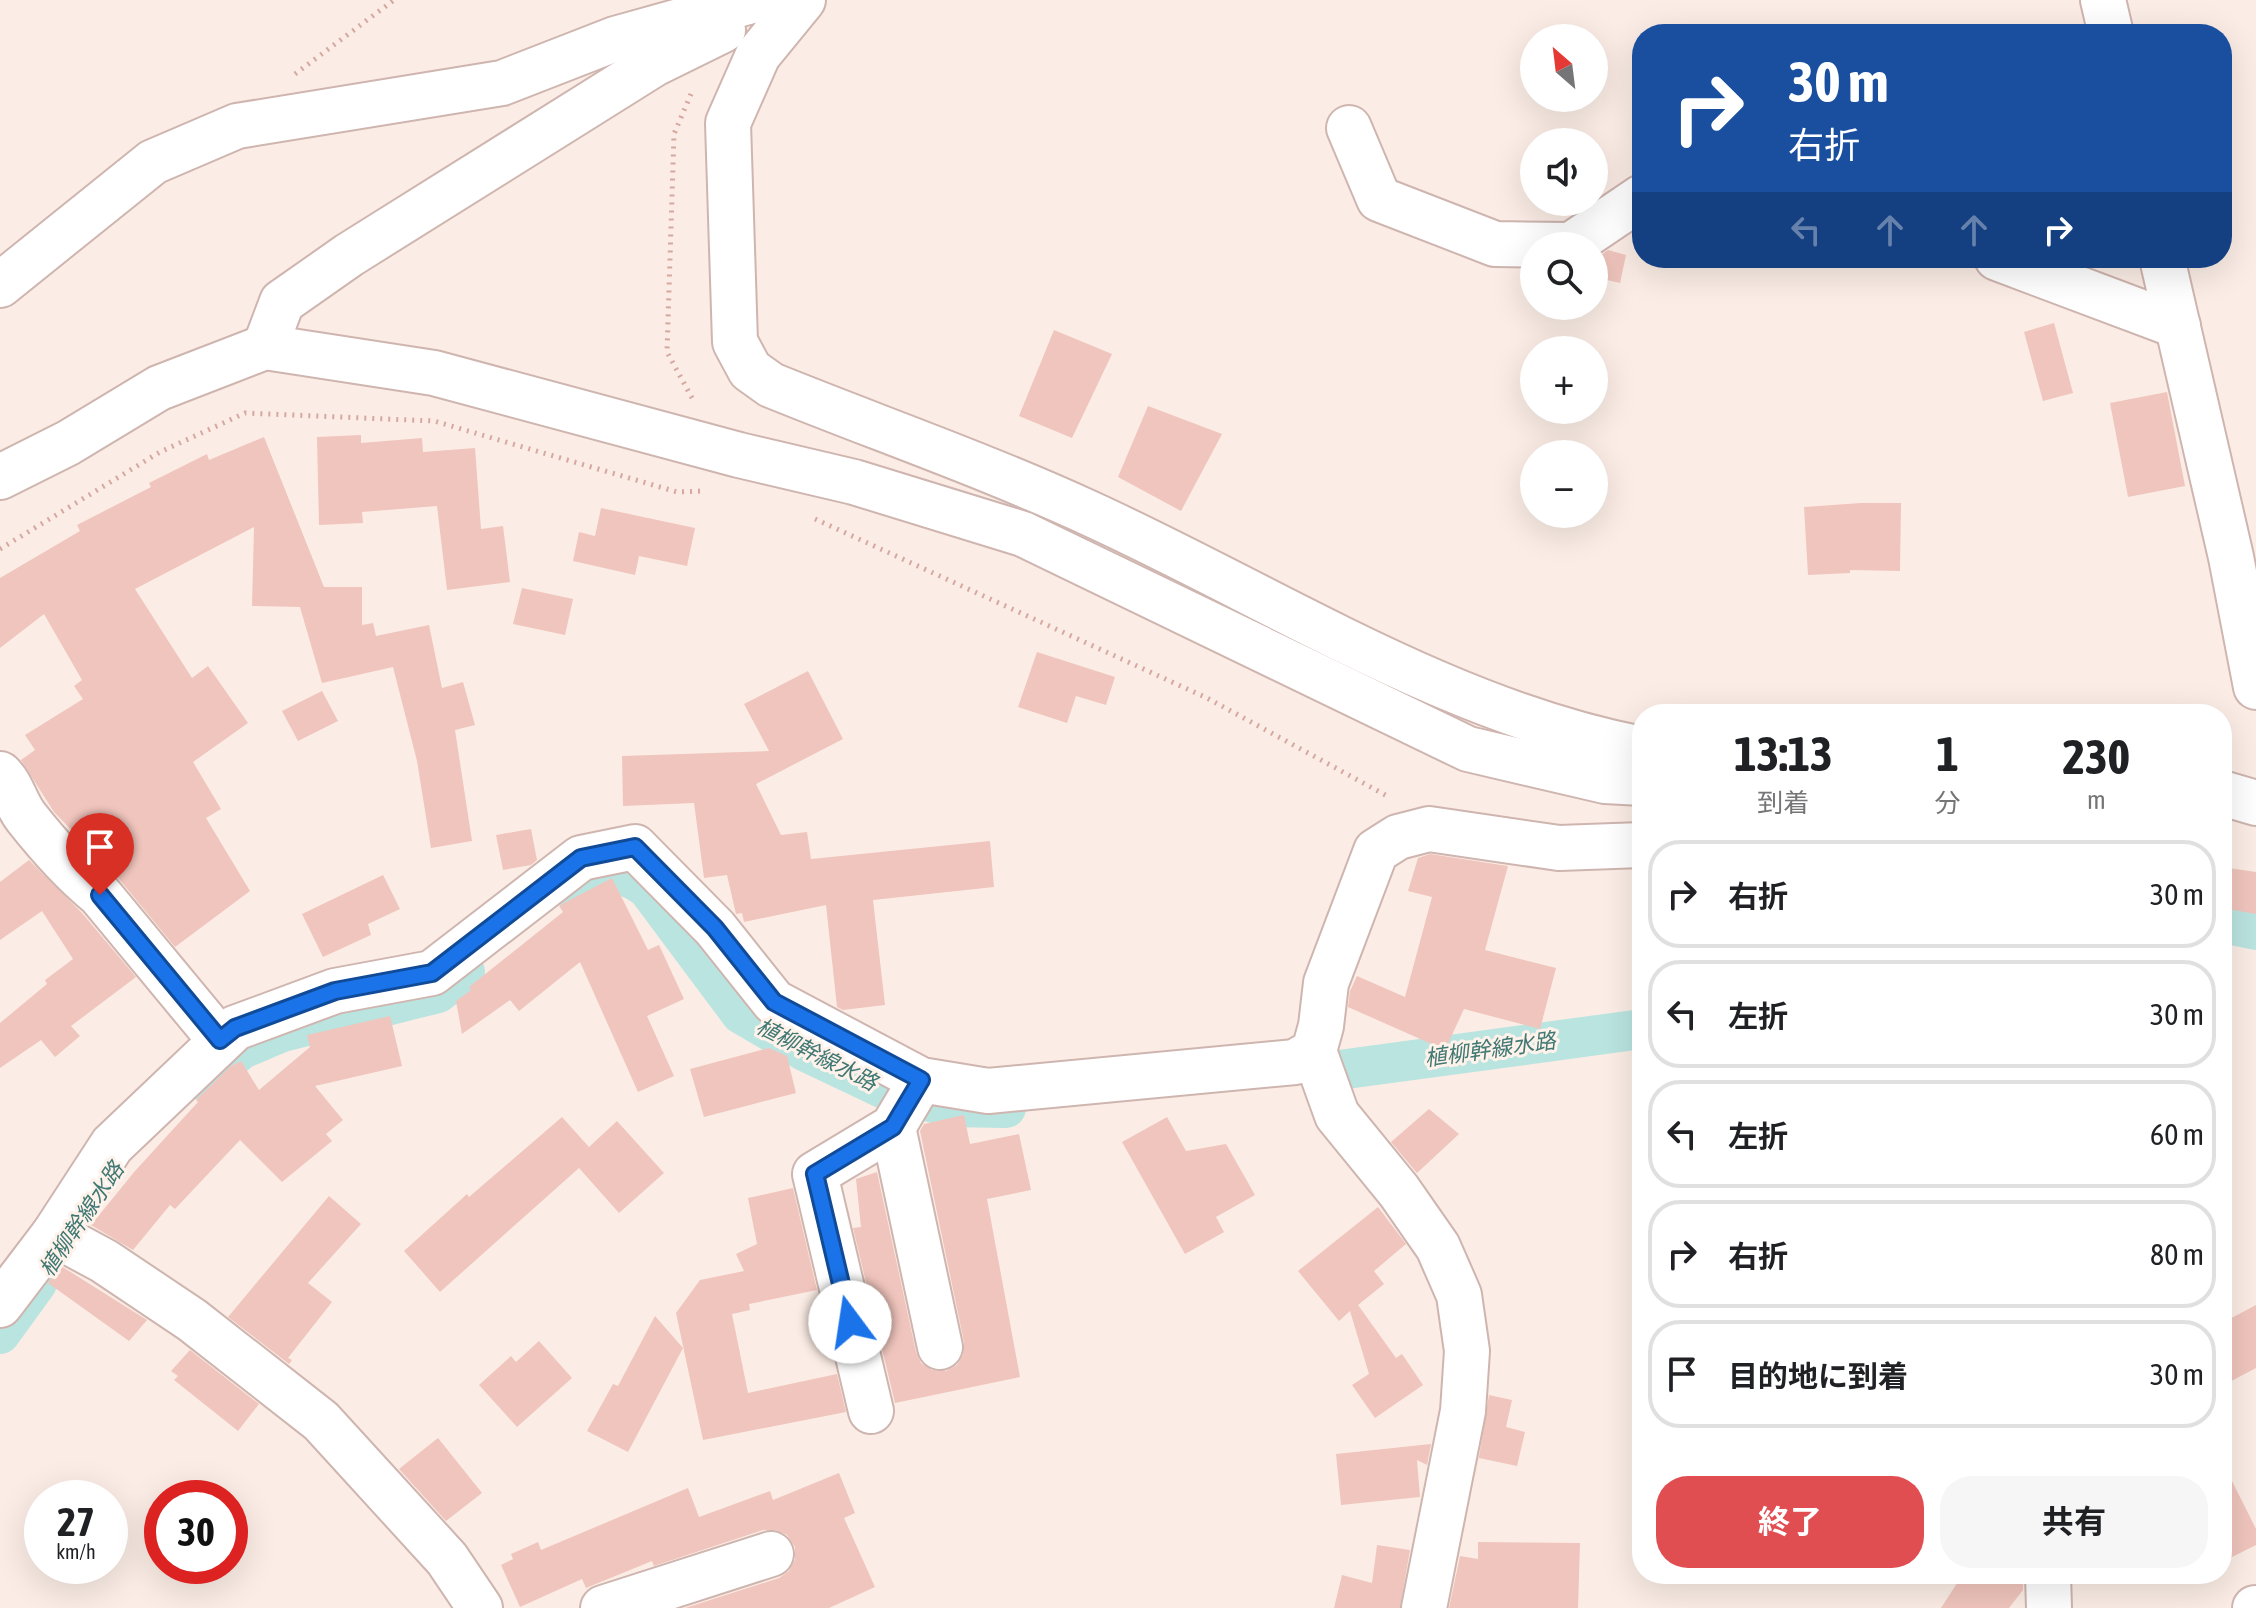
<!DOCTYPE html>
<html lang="ja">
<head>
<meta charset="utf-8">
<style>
  body { margin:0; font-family:"Asap Condensed","Noto Sans JP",sans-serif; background:#f6f6f6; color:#202124; height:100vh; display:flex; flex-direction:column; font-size:30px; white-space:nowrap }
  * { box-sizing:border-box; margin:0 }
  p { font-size:26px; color:#757577 }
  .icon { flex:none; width:44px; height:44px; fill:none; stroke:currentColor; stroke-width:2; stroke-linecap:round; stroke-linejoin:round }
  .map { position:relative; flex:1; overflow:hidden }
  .sheet { position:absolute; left:1632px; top:704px; width:600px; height:880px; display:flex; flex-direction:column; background:#fff; border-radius:32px; box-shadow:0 8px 32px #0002 }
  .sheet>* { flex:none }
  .banner { position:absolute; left:1632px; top:24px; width:600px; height:244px; border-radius:32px; box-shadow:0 8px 32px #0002; background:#1a4fa0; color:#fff; overflow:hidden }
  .needle { width:52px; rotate:332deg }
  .controls { position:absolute; left:1520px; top:24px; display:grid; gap:16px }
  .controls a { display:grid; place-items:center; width:88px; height:88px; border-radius:50%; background:#fff; box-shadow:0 8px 32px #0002; font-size:40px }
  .speed { position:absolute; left:24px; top:1480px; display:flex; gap:16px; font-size:40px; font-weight:700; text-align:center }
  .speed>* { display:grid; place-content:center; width:104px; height:104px; border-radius:50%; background:#fff; box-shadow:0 8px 32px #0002; line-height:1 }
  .speed small { font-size:20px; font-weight:400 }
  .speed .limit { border:12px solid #d22; background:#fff; color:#111 }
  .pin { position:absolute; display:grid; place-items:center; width:68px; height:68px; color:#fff; margin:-82px -34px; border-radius:50% 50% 50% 0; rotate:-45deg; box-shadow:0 0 8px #0007 }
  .pin .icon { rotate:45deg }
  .me { position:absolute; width:88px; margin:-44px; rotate:346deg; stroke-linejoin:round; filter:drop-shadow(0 0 6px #0008) }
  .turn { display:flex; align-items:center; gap:28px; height:168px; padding:0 24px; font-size:36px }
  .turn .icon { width:104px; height:104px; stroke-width:2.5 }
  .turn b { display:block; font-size:56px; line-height:68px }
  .lanes { display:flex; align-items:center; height:76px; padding:0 24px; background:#0003; justify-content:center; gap:40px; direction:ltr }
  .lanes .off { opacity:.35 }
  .eta { display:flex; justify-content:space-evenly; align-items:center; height:136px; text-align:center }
  .eta b { font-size:48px; font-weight:700; line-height:56px }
  .primary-button { display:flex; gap:16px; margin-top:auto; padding:16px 24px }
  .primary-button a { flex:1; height:92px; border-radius:32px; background:#e14e52; color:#fff; font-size:32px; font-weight:700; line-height:92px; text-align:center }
  .primary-button a+a { background:#f6f6f6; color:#202124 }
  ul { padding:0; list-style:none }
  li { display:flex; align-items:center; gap:24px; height:108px; margin:0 16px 12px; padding:0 8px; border:4px solid #e0e0e0; border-radius:32px }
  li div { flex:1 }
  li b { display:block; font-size:30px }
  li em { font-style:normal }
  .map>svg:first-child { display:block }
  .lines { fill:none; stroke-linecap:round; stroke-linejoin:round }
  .canal { stroke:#bae4e0; stroke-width:40 }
  .building { fill:#f0c5bd }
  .minor-casing { stroke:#cfb5af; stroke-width:48 }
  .path { stroke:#d5a8a1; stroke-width:5; stroke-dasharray:2 6; stroke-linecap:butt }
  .minor { stroke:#fff; stroke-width:44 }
  .route-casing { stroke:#114b97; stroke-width:20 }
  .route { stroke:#1a73e8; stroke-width:14 }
  .labels { text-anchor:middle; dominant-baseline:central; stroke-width:6; stroke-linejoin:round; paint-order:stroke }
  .water-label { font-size:22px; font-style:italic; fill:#407873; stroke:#fef2eb }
</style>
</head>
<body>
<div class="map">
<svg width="2256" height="1608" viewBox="0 0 2256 1608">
  <rect width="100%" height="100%" fill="#fbede5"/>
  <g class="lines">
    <g class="canal">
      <path d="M 572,889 C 598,868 621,869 647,888 L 741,1014 L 806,1052 L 884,1089 L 948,1107 L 1006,1108"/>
      <polyline points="2222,923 2256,930"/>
      <polyline points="1339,1070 1642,1029"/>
      <polyline points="204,1081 242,1049 282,1032 438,993 465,972"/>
      <polyline points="0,1334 37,1283"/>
    </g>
  </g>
  <g class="building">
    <polygon points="1608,250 1626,255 1620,283 1594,277 1594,260"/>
    <polygon points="2054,323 2073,393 2043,401 2024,332"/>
    <polygon points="1054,330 1112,354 1072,438 1019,416"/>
    <polygon points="2167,392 2185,486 2128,497 2110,403"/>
    <polygon points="1148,406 1222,434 1181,511 1118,477"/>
    <polygon points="361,435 361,443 422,438 423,452 475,448 481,529 503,526 510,582 447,590 437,506 362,512 363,523 319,525 317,437"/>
    <polygon points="264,437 324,587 362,587 362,625 373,623 376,636 429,625 442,688 463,682 475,725 455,730 472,841 431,848 417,761 393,667 322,683 300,607 252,606 254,527 135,589 192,678 208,666 248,723 193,762 221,809 206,818 250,891 175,947 119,879 54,812 21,760 35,750 25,735 83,699 74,686 82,680 44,614 0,648 0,578 80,531 77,525 151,487 149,483 207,454 209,460"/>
    <polygon points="1861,503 1901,503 1900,571 1850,570 1850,573 1808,575 1804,507"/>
    <polygon points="601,508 695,528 687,566 639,556 635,575 573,561 579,532 595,536"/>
    <polygon points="522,588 573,599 565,635 513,624"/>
    <polygon points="1037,652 1115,677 1106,705 1076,696 1067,723 1018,707"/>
    <polygon points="808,671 843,739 756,784 781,835 807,832 811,859 990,841 994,887 873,900 885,1005 843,1010 837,1007 826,905 744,922 742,913 736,914 727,875 704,878 694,803 623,806 622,756 769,751 744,704"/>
    <polygon points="322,691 338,721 298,741 282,711"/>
    <polygon points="531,829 537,860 531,865 503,870 496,835"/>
    <polygon points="1430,854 1508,866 1485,950 1556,968 1540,1029 1464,1009 1445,1050 1348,1007 1350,991 1357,976 1405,997 1432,897 1408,891 1418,858"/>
    <polygon points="29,860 82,913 136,977 71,1026 80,1036 55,1057 41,1040 0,1068 0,1023 47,984 45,980 73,959 42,911 0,940 0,882"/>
    <polygon points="2222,867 2256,872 2256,914 2222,908"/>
    <polygon points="383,875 400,909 368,924 371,935 323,957 302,914"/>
    <polygon points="612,878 648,950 659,945 684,999 647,1016 674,1076 638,1092 580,962 519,1011 510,1000 462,1034 456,1001 471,990 469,987 563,912 559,906 562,904"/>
    <polygon points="390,1016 402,1066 315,1086 343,1120 326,1134 332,1141 282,1182 240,1140 175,1209 170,1205 133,1250 91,1225 135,1171 198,1102 196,1100 231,1066 241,1061 259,1090 310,1047 307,1035"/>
    <polygon points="769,1048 787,1056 796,1093 704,1117 690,1069"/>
    <polygon points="1429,1109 1459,1134 1417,1173 1391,1142"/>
    <polygon points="964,1115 970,1144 1019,1134 1031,1190 987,1199 1020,1377 895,1403 853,1228 861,1227 856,1179 877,1172 916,1352 921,1363 932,1370 946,1371 957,1365 963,1355 964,1342 920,1131 924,1124"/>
    <polygon points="562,1117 589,1147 617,1121 664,1173 619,1213 579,1168 440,1292 404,1251 467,1194 469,1197"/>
    <polygon points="1167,1117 1186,1151 1226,1144 1255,1195 1216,1217 1224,1232 1185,1254 1122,1142"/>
    <polygon points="793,1188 817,1290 749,1304 750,1310 732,1314 748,1393 837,1374 846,1412 703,1440 676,1313 700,1280 744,1271 736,1254 757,1244 748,1198"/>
    <polygon points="329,1196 361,1224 308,1283 332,1302 288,1358 292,1360 289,1364 228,1317"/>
    <polygon points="1378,1207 1406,1244 1374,1271 1384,1284 1358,1305 1396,1358 1402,1354 1423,1385 1375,1418 1352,1385 1369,1374 1350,1311 1339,1321 1298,1271"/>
    <polygon points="61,1266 147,1320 129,1341 48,1283"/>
    <polygon points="2256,1305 2256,1368 2222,1386 2222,1323"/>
    <polygon points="655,1316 683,1348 628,1452 587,1431 613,1384 618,1386"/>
    <polygon points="539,1341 572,1378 517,1427 479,1385 511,1356 516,1362"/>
    <polygon points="190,1350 259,1404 238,1431 174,1380 178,1376 171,1371"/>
    <polygon points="1489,1395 1512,1400 1506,1427 1525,1432 1517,1466 1479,1458 1474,1488"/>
    <polygon points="438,1438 482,1493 446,1521 399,1469"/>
    <polygon points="1431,1444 1427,1465 1417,1460 1420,1497 1341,1505 1336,1454"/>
    <polygon points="2222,1461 2256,1529 2256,1545 2222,1562"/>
    <polygon points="839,1473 855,1513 844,1518 875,1587 829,1608 685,1608 779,1578 789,1571 795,1560 795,1547 787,1535 776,1530 763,1530 654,1566 652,1561 586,1588 582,1579 520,1607 501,1565 513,1559 511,1554 538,1542 541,1550 688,1488 699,1517 770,1491 773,1500"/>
    <polygon points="1478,1542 1580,1543 1578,1608 1449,1608 1460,1556 1478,1559"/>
    <polygon points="1377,1545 1410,1550 1400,1608 1334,1608 1342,1575 1372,1583"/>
    <polygon points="1963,1574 2023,1574 2023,1590 2009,1608 1941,1608"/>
  </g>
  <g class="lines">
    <g class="minor-casing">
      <g id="minor">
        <path d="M 803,0 L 758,55 L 728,123 L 735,342 L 750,370 L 771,385 C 877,428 987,466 1091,514 C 1270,596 1448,712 1642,749"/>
        <polyline points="2103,0 2111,34"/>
        <polyline points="1349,128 1379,199 1495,244 1571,245 1642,197"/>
        <polyline points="1997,258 2178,326"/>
        <polyline points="2162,258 2231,557 2256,687"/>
        <polyline points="0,285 153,162 237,126 502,83 615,39 755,0"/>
        <polyline points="265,347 282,302 349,255 654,64 723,30"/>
        <polyline points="0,477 68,443 159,388 265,347 434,373 739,455 854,482 1023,534 1468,749 1605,781 1642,783"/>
        <path d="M 0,774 C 13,786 15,803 26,817 C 48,845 73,873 100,895 L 220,1040"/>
        <polyline points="2222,793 2256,803"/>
        <polyline points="1314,1051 1337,1115 1399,1191 1438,1247 1459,1295 1467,1351 1463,1411 1424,1608"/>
        <polyline points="893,1127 940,1347"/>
        <polyline points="54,1234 104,1261 192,1320 321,1421 447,1559 480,1608"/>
        <polyline points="0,1305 54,1234 112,1145 235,1028 335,991 432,973 581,858 635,847 715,928 774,1002 921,1080 988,1091 1295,1062 1314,1051 1321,1026 1326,983 1376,851 1398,837 1429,829 1559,848 1642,845"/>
        <polyline points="871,1411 815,1174 893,1127 921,1080"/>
        <polyline points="2048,1574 2049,1608"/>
        <polyline points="603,1608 771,1554"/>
        <polyline points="2255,1608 2256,1608"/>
      </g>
    </g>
    <g class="path">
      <polyline points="295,74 394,0"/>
      <polyline points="691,94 674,134 667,352 692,398"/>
      <polyline points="815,519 1207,698 1389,797"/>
      <polyline points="0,549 160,452 245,413 434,421 677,492 703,491"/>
    </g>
    <use href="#minor" class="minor"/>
  </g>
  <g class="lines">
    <g class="route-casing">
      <polyline id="route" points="100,895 220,1040 235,1028 335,991 432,973 581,858 635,847 715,928 774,1002 921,1080 893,1127 815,1174 850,1322"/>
    </g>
    <use href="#route" class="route"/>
  </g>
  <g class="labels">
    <g class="water-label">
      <text transform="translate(1490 1049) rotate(-8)">植柳幹線水路</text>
      <text transform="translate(817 1054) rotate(27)">植柳幹線水路</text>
      <text transform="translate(81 1219) rotate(-56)">植柳幹線水路</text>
    </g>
  </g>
</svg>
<div class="controls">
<a><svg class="needle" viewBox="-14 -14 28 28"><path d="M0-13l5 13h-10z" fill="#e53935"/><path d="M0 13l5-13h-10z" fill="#757577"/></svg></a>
<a><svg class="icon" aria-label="sound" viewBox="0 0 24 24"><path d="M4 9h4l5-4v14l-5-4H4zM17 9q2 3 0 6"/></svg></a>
<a><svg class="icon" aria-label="search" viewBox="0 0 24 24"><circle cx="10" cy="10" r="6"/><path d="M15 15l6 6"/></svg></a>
<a>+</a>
<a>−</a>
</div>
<div class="speed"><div>27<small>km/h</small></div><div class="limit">30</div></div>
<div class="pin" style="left:100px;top:895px;background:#d93025"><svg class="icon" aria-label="arrive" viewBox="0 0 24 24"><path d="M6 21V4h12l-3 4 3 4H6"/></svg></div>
<svg class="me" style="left:850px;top:1322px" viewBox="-20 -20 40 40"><circle r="19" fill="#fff"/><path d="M0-13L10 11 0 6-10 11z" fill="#1a73e8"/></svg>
<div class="banner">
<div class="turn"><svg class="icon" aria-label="right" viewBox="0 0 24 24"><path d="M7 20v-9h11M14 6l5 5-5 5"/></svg><div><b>30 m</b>右折</div></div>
<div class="lanes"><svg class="icon off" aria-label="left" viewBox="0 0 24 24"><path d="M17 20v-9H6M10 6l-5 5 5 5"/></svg><svg class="icon off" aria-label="ahead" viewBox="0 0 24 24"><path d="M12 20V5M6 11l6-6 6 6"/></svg><svg class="icon off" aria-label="ahead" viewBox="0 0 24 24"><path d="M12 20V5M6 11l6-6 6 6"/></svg><svg class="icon" aria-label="right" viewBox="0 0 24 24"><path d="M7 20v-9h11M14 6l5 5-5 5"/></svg></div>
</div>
<section class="sheet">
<div class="eta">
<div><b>13:13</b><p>到着</p></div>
<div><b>1</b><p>分</p></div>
<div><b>230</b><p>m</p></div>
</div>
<ul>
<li><svg class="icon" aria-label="right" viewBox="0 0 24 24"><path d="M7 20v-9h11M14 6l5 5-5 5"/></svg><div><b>右折</b></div><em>30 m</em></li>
<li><svg class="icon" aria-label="left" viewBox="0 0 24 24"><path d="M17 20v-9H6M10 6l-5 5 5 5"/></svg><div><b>左折</b></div><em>30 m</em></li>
<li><svg class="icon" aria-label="left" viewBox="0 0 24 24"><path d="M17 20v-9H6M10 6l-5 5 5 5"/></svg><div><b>左折</b></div><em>60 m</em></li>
<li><svg class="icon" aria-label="right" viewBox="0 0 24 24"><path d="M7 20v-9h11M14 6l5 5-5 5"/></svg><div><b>右折</b></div><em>80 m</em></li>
<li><svg class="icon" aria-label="arrive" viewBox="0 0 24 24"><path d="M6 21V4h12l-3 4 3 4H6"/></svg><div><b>目的地に到着</b></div><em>30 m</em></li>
</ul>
<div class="primary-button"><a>終了</a><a>共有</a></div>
</section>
</div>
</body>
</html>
